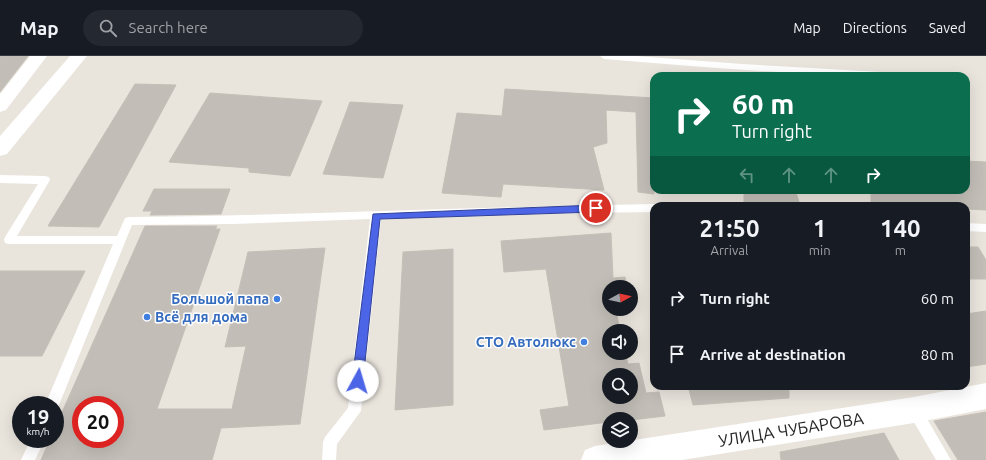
<!DOCTYPE html>
<html lang="en">
<head>
<meta charset="utf-8">
<style>
  body { margin:0; font-family:Ubuntu,sans-serif; background:#242831; color:#f1f3f6; height:100vh; display:flex; flex-direction:column; font-size:15px; white-space:nowrap }
  * { box-sizing:border-box; margin:0 }
  p { font-size:13px; color:#9ea1a6 }
  .icon { flex:none; width:22px; height:22px; fill:none; stroke:currentColor; stroke-width:2; stroke-linecap:round; stroke-linejoin:round }
  .map { position:relative; flex:1; overflow:hidden }
  .panel { position:absolute; left:650px; top:146px; width:320px; height:188px; display:flex; flex-direction:column; background:#171b24; border-radius:12px; box-shadow:0 4px 16px #0002 }
  .panel>* { flex:none }
  .banner { position:absolute; left:650px; top:16px; width:320px; height:122px; border-radius:12px; box-shadow:0 4px 16px #0002; background:#0b6e4f; color:#fff; overflow:hidden }
  .needle { width:26px; rotate:82deg }
  .fabs { position:absolute; left:602px; top:224px; display:grid; gap:8px }
  .fabs a { display:grid; place-items:center; width:36px; height:36px; border-radius:50%; background:#171b24; box-shadow:0 4px 16px #0002; font-size:20px }
  .speed { position:absolute; left:12px; top:340px; display:flex; gap:8px; font-size:20px; font-weight:700; text-align:center }
  .speed>* { display:grid; place-content:center; width:52px; height:52px; border-radius:50%; background:#171b24; box-shadow:0 4px 16px #0002; line-height:1 }
  .speed small { font-size:10px; font-weight:400 }
  .speed .limit { border:6px solid #d22; background:#fff; color:#111 }
  .pin { position:absolute; display:grid; place-items:center; width:34px; height:34px; color:#fff; margin:-17px; border:2px solid #fff; border-radius:50%; box-shadow:0 1px 4px #0007 }
  .me { position:absolute; width:44px; margin:-22px; rotate:6deg; stroke-linejoin:round; filter:drop-shadow(0 0 3px #0008) }
  .turn { display:flex; align-items:center; gap:14px; height:84px; padding:0 16px; font-size:18px }
  .turn .icon { width:52px; height:52px; stroke-width:2.5 }
  .turn b { display:block; font-size:28px; line-height:34px }
  .lanes { display:flex; align-items:center; height:38px; padding:0 16px; background:#0003; justify-content:center; gap:20px; direction:ltr }
  .lanes .off { opacity:.35 }
  .eta { display:flex; justify-content:space-evenly; align-items:center; height:68px; text-align:center }
  .eta b { font-size:24px; font-weight:600; line-height:28px }
  ul { padding:0; list-style:none }
  li { display:flex; align-items:center; gap:12px; height:56px; padding:0 16px }
  li div { flex:1 }
  li b { display:block; font-size:15px }
  li em { font-style:normal }
  header { display:flex; align-items:center; gap:24px; box-sizing:border-box; height:56px; padding:0 20px; background:#171b24; border-bottom:1px solid #363941 }
  header strong { font-size:19px }
  nav { display:flex; gap:22px; margin-inline-start:auto; font-size:14px }
  .search { width:280px; height:36px; background:#242831; display:flex; align-items:center; gap:10px; box-sizing:border-box; padding:0 14px; border-radius:22px; color:#9ea1a6; font-size:15px }
  .map>svg:first-child { display:block }
  .building { fill:#c2beb7; stroke:#c4bfb6; fill-rule:evenodd }
  .lines { fill:none; stroke-linecap:round; stroke-linejoin:round }
  .lane { fill:#fff; fill-rule:evenodd }
  .street { fill:#fff; fill-rule:evenodd }
  .secondary { fill:#fff; fill-rule:evenodd }
  .route { fill:#4c64e6; stroke:#314196 }
  .shop-dot { fill:#3f7fe0; stroke:#fff; stroke-width:1.5 }
  .labels { text-anchor:middle; dominant-baseline:central; stroke-width:3; stroke-linejoin:round; paint-order:stroke }
  .shop-label { font-size:14px; font-weight:bold; fill:#366cbe; stroke:#fff; text-anchor:end }
  .near-street-label { font-size:17px; fill:#282828; stroke:#fff }
</style>
</head>
<body>
<header>
<strong>Map</strong>
<div class="search"><svg class="icon" aria-label="search" viewBox="0 0 24 24"><circle cx="10" cy="10" r="6"/><path d="M15 15l6 6"/></svg>Search here</div>
<nav><a>Map</a><a>Directions</a><a>Saved</a></nav>
</header>
<div class="map">
<svg width="986" height="404" viewBox="0 0 986 404">
  <rect width="100%" height="100%" fill="#e9e4dc"/>
  <g class="building">
    <polygon points="0,0 28,0 0,36"/>
    <polygon points="135,28 176,29 99,171 48,170"/>
    <polygon points="505,33 654,42 654,138 638,136 636,56 606,54 607,87 593,91 604,134 503,128 501,141 442,137 457,57 502,60"/>
    <polygon points="210,37 322,45 290,120 249,116 249,112 169,106"/>
    <polygon points="350,46 403,49 383,122 323,118"/>
    <polygon points="966,105 986,106 986,154 966,153 966,150 929,150 871,146 871,134 966,134"/>
    <polygon points="154,133 230,133 221,158 150,159 152,155 143,155"/>
    <polygon points="744,134 795,134 800,149 744,146"/>
    <path d="M 145,170 L 217,170 L 215,173 L 220,173 L 157,353 L 232,353 L 246,290 L 225,291 L 248,196 L 325,192 L 300,368 L 221,372 L 212,404 L 41,404 L 50,383 L 55,383 L 55,372 ZM 81,349 L 115,349 L 115,383 L 81,383 Z"/>
    <path d="M 611,177 L 613,222 L 625,221 L 627,231 L 609,231 L 609,253 L 631,253 L 631,245 L 633,254 L 616,255 L 620,275 L 609,275 L 609,297 L 625,297 L 628,308 L 639,307 L 646,337 L 659,336 L 665,360 L 631,364 L 609,363 L 609,366 L 544,374 L 540,354 L 569,350 L 546,213 L 504,216 L 501,185 ZM 609,319 L 631,319 L 631,341 L 609,341 Z"/>
    <polygon points="966,191 978,191 986,204 986,223 966,223"/>
    <polygon points="453,193 453,349 395,354 403,196"/>
    <polygon points="0,215 85,215 42,300 0,300"/>
    <polygon points="986,255 986,308 966,311 966,258"/>
    <polygon points="688,330 789,330 789,342 693,349"/>
    <polygon points="986,356 986,404 958,404 934,365"/>
    <polygon points="884,377 899,404 781,404 780,396"/>
  </g>
  <g class="lines">
    <g class="lane">
      <path d="M 600,0 L 636,0 L 742,8 L 899,17 L 903,20 C 803,20 704,11 604,3 Z"/>
      <path d="M 0,119 L 45,120 L 49,121 L 50,124 L 17,180 L 117,180 L 125,162 L 129,161 C 304,159 479,151 654,148 L 658,150 L 654,150 L 654,156 L 524,158 L 381,163 L 361,355 L 337,388 L 336,404 L 322,404 L 323,386 L 325,381 L 348,352 L 370,163 L 232,168 L 132,169 L 59,349 L 55,354 L 55,349 L 45,349 L 113,188 L 9,188 L 5,187 L 4,184 L 5,181 L 38,128 L 0,127 Z"/>
      <polygon points="966,167 986,168 986,176 966,175"/>
      <polygon points="914,348 919,349 951,404 936,404 907,354 909,349"/>
      <polygon points="31,383 45,383 35,404 21,404"/>
    </g>
    <g class="street">
      <polygon points="30,0 47,0 6,54 0,56 0,38"/>
      <polygon points="70,0 87,0 7,98 0,100 0,80"/>
    </g>
    <polygon class="secondary" points="986,327 986,353 914,367 682,404 581,404 585,394 595,390 914,341"/>
  </g>
  <polygon class="route" points="596,149 600,152 596,156 380,163 363,325 361,329 358,330 354,329 352,325 373,158"/>
  <g class="shop-dot">
    <circle cx="277" cy="243" r="4"/>
    <circle cx="147" cy="261" r="4"/>
    <circle cx="584" cy="286" r="4"/>
  </g>
  <g class="labels">
    <g class="shop-label">
      <text x="269" y="243">Большой папа</text>
      <text x="155" y="261" text-anchor="start">Всё для дома</text>
      <text x="576" y="286">СТО Автолюкс</text>
    </g>
    <g class="near-street-label">
      <text transform="translate(791 373) rotate(-9)">УЛИЦА ЧУБАРОВА</text>
    </g>
  </g>
</svg>
<div class="fabs">
<a><svg class="needle" viewBox="-14 -14 28 28"><path d="M0-13l5 13h-10z" fill="#e53935"/><path d="M0 13l5-13h-10z" fill="#9ea1a6"/></svg></a>
<a><svg class="icon" aria-label="sound" viewBox="0 0 24 24"><path d="M4 9h4l5-4v14l-5-4H4zM17 9q2 3 0 6"/></svg></a>
<a><svg class="icon" aria-label="search" viewBox="0 0 24 24"><circle cx="10" cy="10" r="6"/><path d="M15 15l6 6"/></svg></a>
<a><svg class="icon" aria-label="layers" viewBox="0 0 24 24"><path d="M12 4l9 5-9 5-9-5zM3 14l9 5 9-5"/></svg></a>
</div>
<div class="speed"><div>19<small>km/h</small></div><div class="limit">20</div></div>
<div class="pin" style="left:596px;top:152px;background:#d93025"><svg class="icon" aria-label="arrive" viewBox="0 0 24 24"><path d="M6 21V4h12l-3 4 3 4H6"/></svg></div>
<svg class="me" style="left:358px;top:325px" viewBox="-20 -20 40 40"><circle r="19" fill="#fff"/><path d="M0-13L10 11 0 6-10 11z" fill="#4c64e6"/></svg>
<div class="banner">
<div class="turn"><svg class="icon" aria-label="right" viewBox="0 0 24 24"><path d="M7 20v-9h11M14 6l5 5-5 5"/></svg><div><b>60 m</b>Turn right</div></div>
<div class="lanes"><svg class="icon off" aria-label="left" viewBox="0 0 24 24"><path d="M17 20v-9H6M10 6l-5 5 5 5"/></svg><svg class="icon off" aria-label="ahead" viewBox="0 0 24 24"><path d="M12 20V5M6 11l6-6 6 6"/></svg><svg class="icon off" aria-label="ahead" viewBox="0 0 24 24"><path d="M12 20V5M6 11l6-6 6 6"/></svg><svg class="icon" aria-label="right" viewBox="0 0 24 24"><path d="M7 20v-9h11M14 6l5 5-5 5"/></svg></div>
</div>
<section class="panel">
<div class="eta">
<div><b>21:50</b><p>Arrival</p></div>
<div><b>1</b><p>min</p></div>
<div><b>140</b><p>m</p></div>
</div>
<ul>
<li><svg class="icon" aria-label="right" viewBox="0 0 24 24"><path d="M7 20v-9h11M14 6l5 5-5 5"/></svg><div><b>Turn right</b></div><em>60 m</em></li>
<li><svg class="icon" aria-label="arrive" viewBox="0 0 24 24"><path d="M6 21V4h12l-3 4 3 4H6"/></svg><div><b>Arrive at destination</b></div><em>80 m</em></li>
</ul>
</section>
</div>
</body>
</html>
